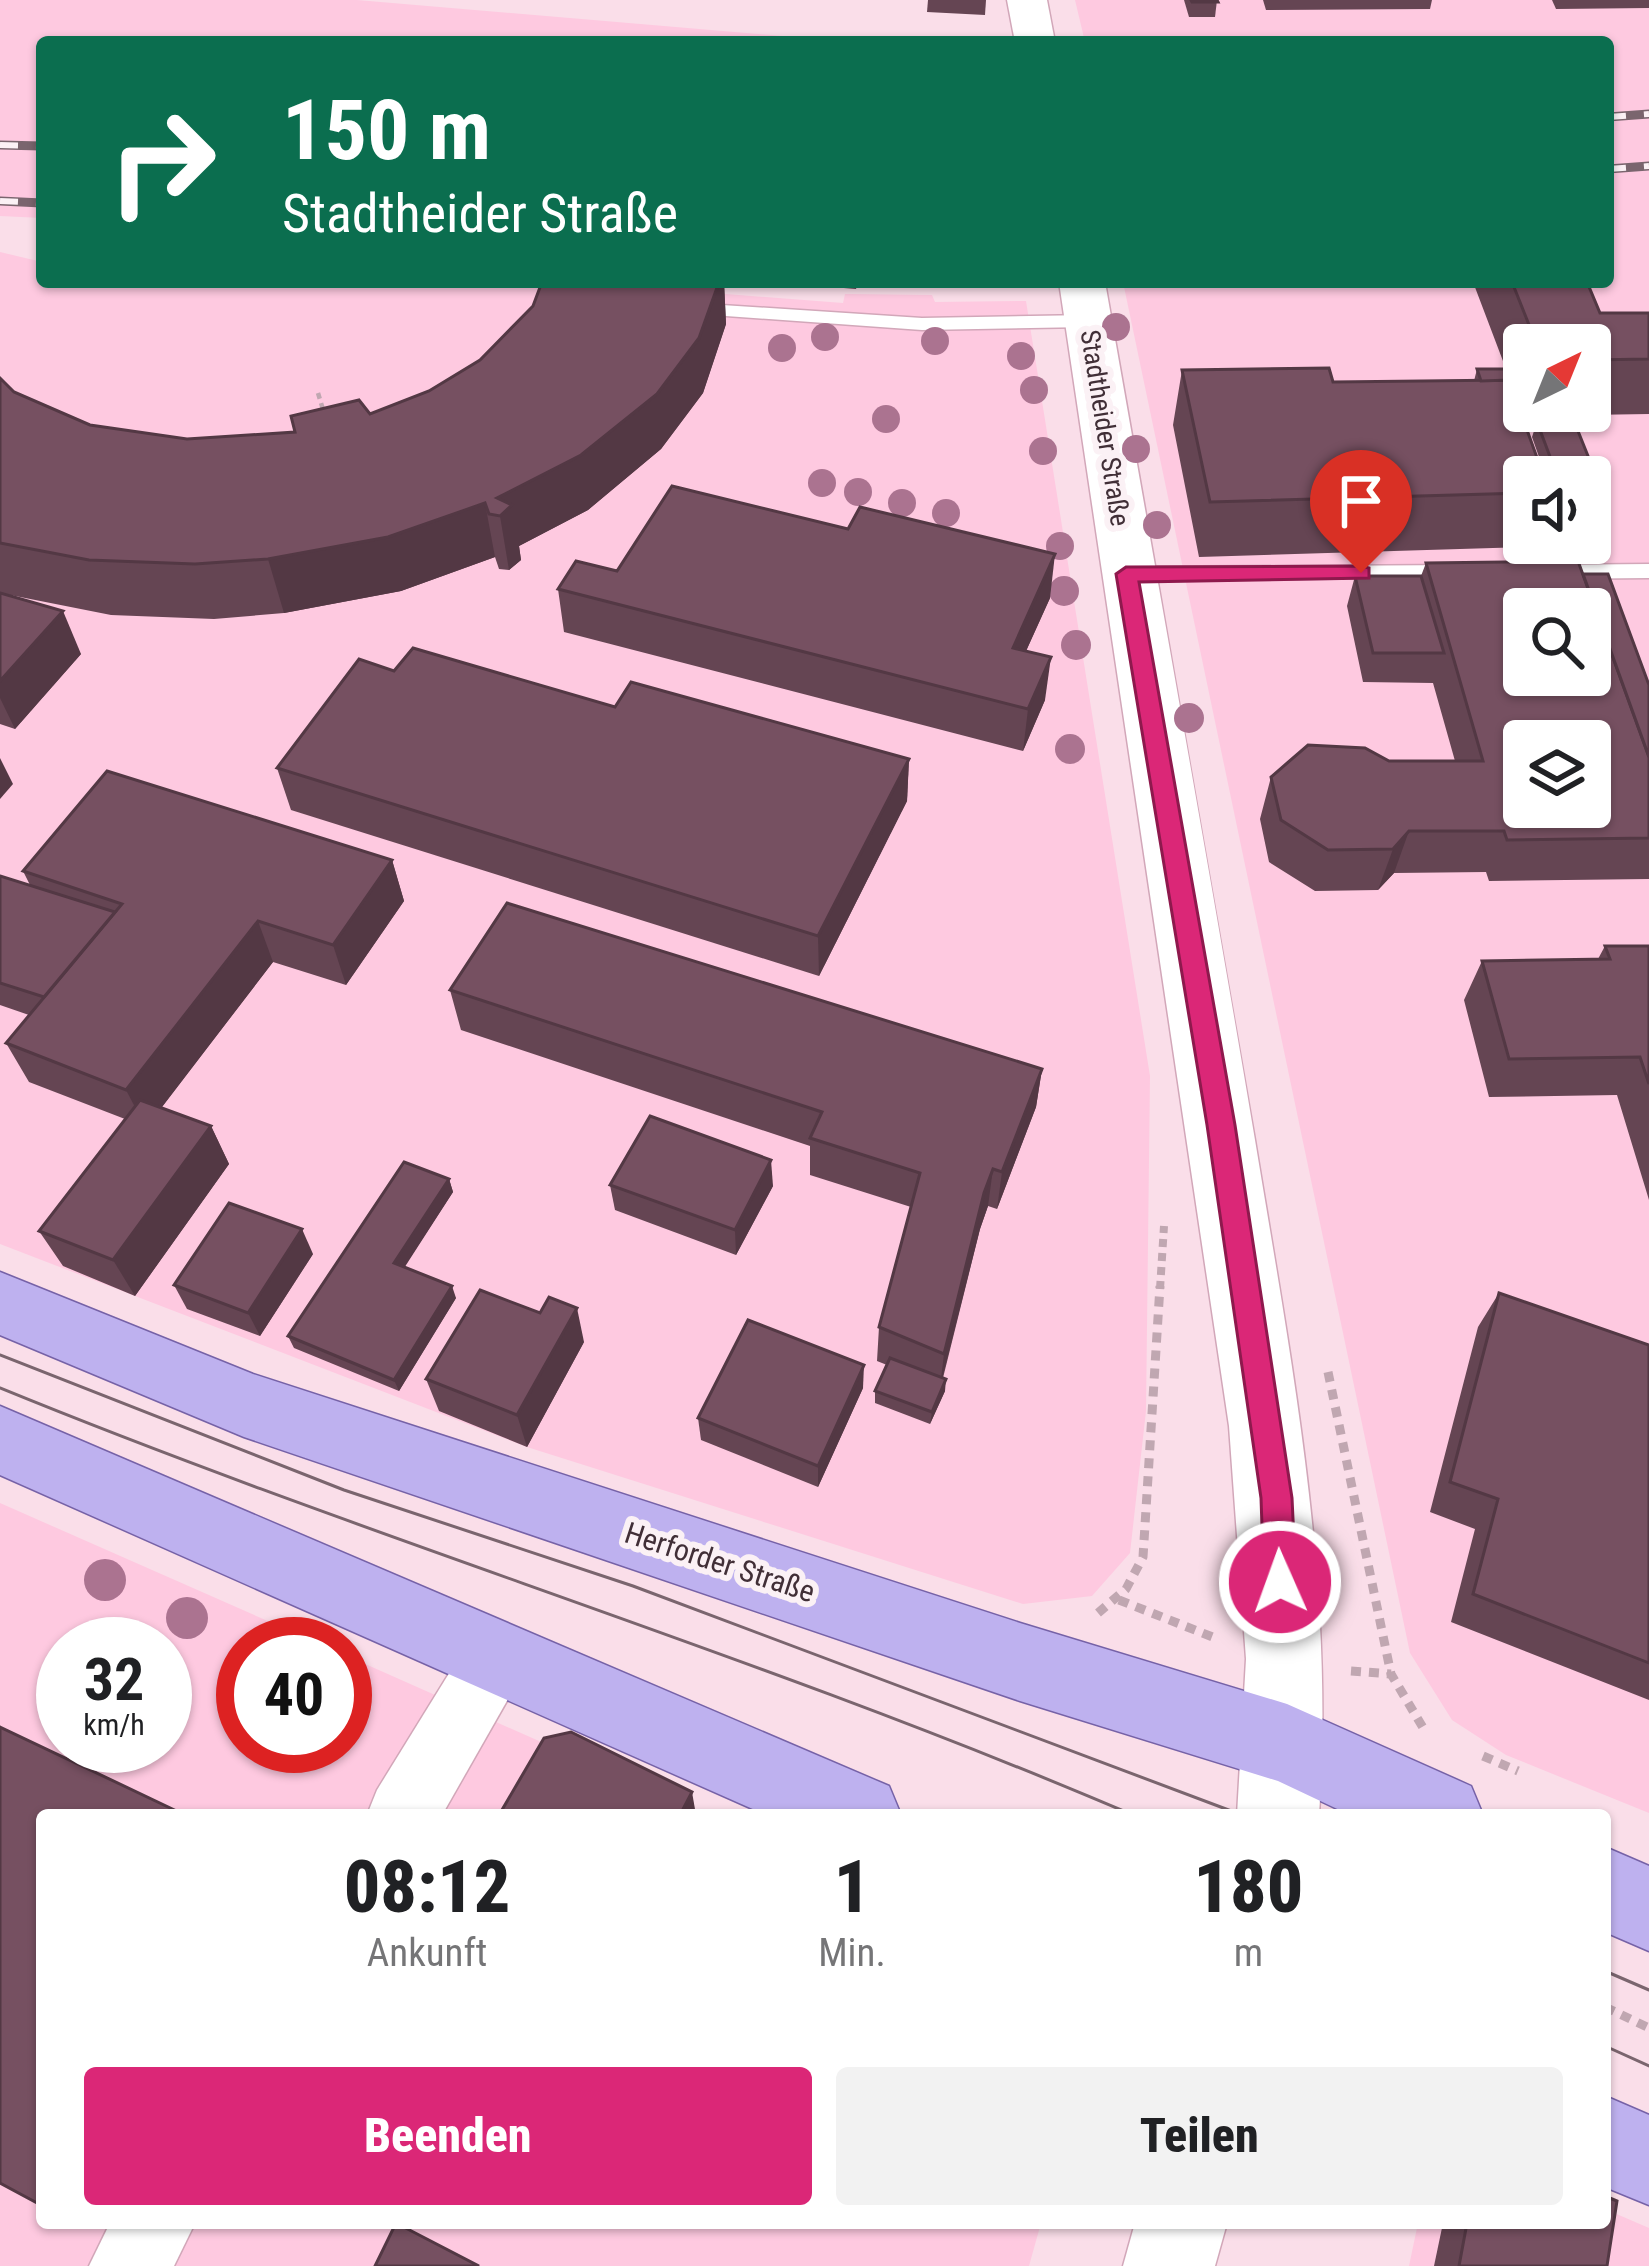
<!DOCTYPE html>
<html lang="de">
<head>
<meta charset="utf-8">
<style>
  body { margin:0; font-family:"Roboto Condensed",sans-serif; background:#f2f2f2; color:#202124; height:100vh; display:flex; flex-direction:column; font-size:45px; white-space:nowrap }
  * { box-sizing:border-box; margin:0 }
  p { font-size:39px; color:#757577 }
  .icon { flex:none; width:66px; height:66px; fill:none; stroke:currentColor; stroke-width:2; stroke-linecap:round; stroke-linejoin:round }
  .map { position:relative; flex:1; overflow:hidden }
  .sheet { position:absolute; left:36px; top:1809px; width:1575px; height:420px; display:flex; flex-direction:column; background:#fff; border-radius:12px; box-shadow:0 3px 9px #0004 }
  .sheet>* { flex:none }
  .hud { position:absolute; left:36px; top:36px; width:1578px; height:252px; border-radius:12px; box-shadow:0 3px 9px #0004; background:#0b6e4f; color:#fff; overflow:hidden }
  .needle { width:78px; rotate:43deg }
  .tools { position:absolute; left:1503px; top:324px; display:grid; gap:24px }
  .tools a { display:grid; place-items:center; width:108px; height:108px; border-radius:12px; background:#fff; box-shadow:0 3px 9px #0004; font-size:60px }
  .speed { position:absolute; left:36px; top:1617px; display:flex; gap:24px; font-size:60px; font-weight:700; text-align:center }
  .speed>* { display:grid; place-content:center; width:156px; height:156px; border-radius:50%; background:#fff; box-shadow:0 3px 9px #0004; line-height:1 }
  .speed small { font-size:30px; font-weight:400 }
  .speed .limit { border:18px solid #d22; background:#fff; color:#111 }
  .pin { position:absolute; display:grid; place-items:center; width:102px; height:102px; color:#fff; margin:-123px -51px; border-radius:50% 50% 50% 0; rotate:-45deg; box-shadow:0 0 12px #0007 }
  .pin .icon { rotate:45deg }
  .me { position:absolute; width:132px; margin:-66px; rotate:358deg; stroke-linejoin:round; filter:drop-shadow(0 0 9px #0008) }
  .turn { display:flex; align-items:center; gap:42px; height:252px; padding:0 48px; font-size:54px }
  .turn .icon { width:156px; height:156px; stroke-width:2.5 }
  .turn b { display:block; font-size:84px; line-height:102px }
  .eta { display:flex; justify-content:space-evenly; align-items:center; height:204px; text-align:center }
  .eta b { font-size:72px; font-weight:800; line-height:84px }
  .action { display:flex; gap:24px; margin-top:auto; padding:24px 48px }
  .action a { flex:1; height:138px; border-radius:12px; background:#db2777; color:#fff; font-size:48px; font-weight:800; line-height:138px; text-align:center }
  .action a+a { background:#f2f2f2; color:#202124 }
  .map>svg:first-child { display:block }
  .built { fill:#fec9e0; fill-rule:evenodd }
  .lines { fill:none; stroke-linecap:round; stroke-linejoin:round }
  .service-casing { stroke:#d2a7b9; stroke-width:3 }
  .minor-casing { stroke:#d2a7b9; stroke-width:3 }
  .tertiary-casing { stroke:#d2a7b9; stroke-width:3 }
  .primary-casing { stroke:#7662a7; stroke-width:3 }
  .path-far2 { stroke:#c0a7b1; stroke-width:4.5; stroke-dasharray:6 4.5; stroke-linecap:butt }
  .path-far1 { stroke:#c0a7b1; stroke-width:8; stroke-dasharray:8 6; stroke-linecap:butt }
  .path { stroke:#c0a7b1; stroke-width:9; stroke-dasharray:10 8; stroke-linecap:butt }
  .service { fill:#fff; fill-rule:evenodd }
  .minor { fill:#fff; fill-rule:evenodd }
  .tertiary { fill:#fff; fill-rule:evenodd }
  .primary { fill:#beb1ef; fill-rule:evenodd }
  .tram { stroke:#7a656e; stroke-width:3 }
  .rail-casing { stroke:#7a656e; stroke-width:9 }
  .rail { stroke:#fbf1f5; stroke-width:6; stroke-dasharray:18; stroke-linecap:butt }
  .tree { fill:#ab7390 }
  .wall { fill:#654553; fill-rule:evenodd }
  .shaded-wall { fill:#533844 }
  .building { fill:#765061; stroke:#533844; stroke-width:3; fill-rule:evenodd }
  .route { fill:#db2777; stroke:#8e194d; stroke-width:3 }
  .labels { text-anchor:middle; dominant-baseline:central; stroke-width:12; stroke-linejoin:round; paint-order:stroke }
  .far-street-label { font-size:27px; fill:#412f37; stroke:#fbf1f5 }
  .street-label { font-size:30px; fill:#412f37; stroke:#fbf1f5 }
</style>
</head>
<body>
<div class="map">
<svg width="1649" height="2266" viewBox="0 0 1649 2266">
  <rect width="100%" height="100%" fill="#fadee9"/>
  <g class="built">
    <polygon points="0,0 357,0 852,42 42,42 42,218 0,216"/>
    <path d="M 1075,0 L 1649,0 L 1649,1813 L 1506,1755 L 1452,1720 L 1410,1653 L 1123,282 L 1608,282 L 1608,42 L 1085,42 ZM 1524,345 L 1590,345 L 1590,411 L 1524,411 ZM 1524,477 L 1590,477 L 1590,543 L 1524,543 ZM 1524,609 L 1590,609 L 1590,675 L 1524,675 ZM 1524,741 L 1590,741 L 1590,807 L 1524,807 Z"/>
    <polygon points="0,252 42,262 42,282 128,282 152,288 159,282 572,282 843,303 845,294 932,295 935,302 1026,301 1150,1076 1146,1411 1130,1553 1092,1596 1023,1604 527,1447 0,1244"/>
    <path d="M 0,1503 L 320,1644 L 243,1644 L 243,1746 L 345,1746 L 345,1655 L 706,1815 L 42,1815 L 42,2223 L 1041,2223 L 1029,2266 L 0,2266 ZM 63,1644 L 165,1644 L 165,1746 L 63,1746 Z"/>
    <polygon points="1605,2209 1649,2228 1649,2266 1409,2266 1418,2223 1605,2223"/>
  </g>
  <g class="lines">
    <g class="service-casing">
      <g id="service">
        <polygon points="691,303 922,318 1088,315 1098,321 1088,327 922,330 684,313 684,305"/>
        <polygon points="1649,564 1649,578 1545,579 1534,572 1545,565"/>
        <polygon points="1459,565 1467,567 1467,577 1126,581 1115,574 1126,567"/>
      </g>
    </g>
    <g class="minor-casing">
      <g id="minor">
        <polygon points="498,1624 522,1633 532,1657 442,1815 367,1815 377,1790 474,1633"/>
        <polygon points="110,2223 195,2223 174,2266 89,2266"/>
      </g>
    </g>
    <g class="tertiary-casing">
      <g id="tertiary">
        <polygon points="1007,0 1047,0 1055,42 1015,42"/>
        <path d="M 1059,282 L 1105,282 C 1155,568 1207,854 1255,1140 C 1292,1365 1335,1586 1319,1815 L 1237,1815 L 1246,1659 L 1229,1426 Z"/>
        <polygon points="1135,2223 1227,2223 1215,2266 1123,2266"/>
      </g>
    </g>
    <g class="primary-casing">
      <g id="primary">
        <polygon points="0,1272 253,1374 1020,1623 1287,1704 1471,1786 1483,1815 1350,1815 1278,1781 1020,1701 244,1437 0,1335"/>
        <polygon points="0,1406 889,1786 901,1815 766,1815 0,1475"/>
        <polygon points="1605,1847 1649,1866 1649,1951 1605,1932"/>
        <polygon points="1605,2096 1649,2115 1649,2205 1605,2187"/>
      </g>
    </g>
    <polyline class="path-far2" points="318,393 325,416"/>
    <polyline class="path-far1" points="1160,1289 1164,1226"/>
    <g class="path">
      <polyline points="1328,1372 1391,1674 1425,1731"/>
      <polyline points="1119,1600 1215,1638"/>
      <polyline points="1098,1613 1126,1589 1143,1557 1160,1286"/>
      <polyline points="1351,1671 1391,1674"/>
      <polyline points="1483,1756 1518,1771"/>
      <polyline points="1605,2007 1649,2028"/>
    </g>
    <use href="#service" class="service"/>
    <use href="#minor" class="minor"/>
    <use href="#tertiary" class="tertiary"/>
    <use href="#primary" class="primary"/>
    <g class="tram">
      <polyline points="0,1355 344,1490 633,1586 1242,1815"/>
      <path d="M 0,1388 C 374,1541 762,1656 1133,1815"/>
      <polyline points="1605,1971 1649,1990"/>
      <polyline points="1605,2046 1649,2066"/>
    </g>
    <g class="rail-casing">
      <g id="rail">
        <polyline points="1608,117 1649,114"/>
        <polyline points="0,145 42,146"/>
        <polyline points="1608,169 1649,166"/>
        <polyline points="0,201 42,203"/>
      </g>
    </g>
    <use href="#rail" class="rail"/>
  </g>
  <g class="tree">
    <circle cx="1116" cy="327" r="14"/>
    <circle cx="825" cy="337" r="14"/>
    <circle cx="935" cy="341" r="14"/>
    <circle cx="782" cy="348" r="14"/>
    <circle cx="1021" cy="356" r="14"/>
    <circle cx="1034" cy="390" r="14"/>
    <circle cx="886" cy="419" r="14"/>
    <circle cx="1136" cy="449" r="14"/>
    <circle cx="1043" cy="451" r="14"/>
    <circle cx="822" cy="483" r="14"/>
    <circle cx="858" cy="492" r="14"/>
    <circle cx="902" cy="503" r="14"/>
    <circle cx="946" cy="513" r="14"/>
    <circle cx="1157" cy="525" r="14"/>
    <circle cx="1060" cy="546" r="14"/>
    <circle cx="1064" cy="591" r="15"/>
    <circle cx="1076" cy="645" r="15"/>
    <circle cx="1189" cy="718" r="15"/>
    <circle cx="1070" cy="749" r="15"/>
    <circle cx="105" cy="1580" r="21"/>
    <circle cx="187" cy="1618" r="21"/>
  </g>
  <g class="wall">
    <polygon points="928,0 986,0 985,15 927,12"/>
    <polygon points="1184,0 1217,0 1215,17 1189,17"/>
    <polygon points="1263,0 1432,0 1430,9 1266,10"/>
    <polygon points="1552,0 1649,0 1649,8 1556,9"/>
    <polygon points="542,282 724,282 726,324 703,393 661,449 588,510 519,546 521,560 509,570 499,569 495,557 401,591 284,613 214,619 111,615 0,593 0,378 14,392 90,425 187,439 295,432 370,414 429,391 480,360 533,306"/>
    <polygon points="770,282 858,282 856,289"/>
    <path d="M 1473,282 L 1587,282 L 1600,313 L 1649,313 L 1649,414 L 1522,416 L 1524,543 L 1530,543 L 1529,547 L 1199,557 L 1173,425 L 1182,370 L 1333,382 L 1474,381 L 1477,369 L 1506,369 ZM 1524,345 L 1590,345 L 1590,411 L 1524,411 Z"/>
    <polygon points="1537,422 1590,461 1584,477 1546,477 1532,437"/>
    <polygon points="848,529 1050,598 1026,651 1045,700 1023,751 564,632 558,589 617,571"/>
    <polygon points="1426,563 1649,838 1649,879 1489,881 1486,872 1394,873 1378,890 1315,891 1269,862 1260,819 1271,777 1389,761 1455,761 1433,683 1363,682 1347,606 1355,576 1421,576"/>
    <polygon points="0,593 81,654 15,729 0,724"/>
    <polygon points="394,671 615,707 909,759 907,801 819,976 291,810 277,768"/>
    <polygon points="392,860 404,901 346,985 273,962 161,1108 211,1126 229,1164 135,1296 63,1266 39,1231 125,1119 29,1082 6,1043 29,1015 0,1005 0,876 30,885 23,871"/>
    <polygon points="1605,946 1649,946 1649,1200 1617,1095 1489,1097 1464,1000 1482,961 1598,959"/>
    <polygon points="450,990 1042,1069 1036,1107 997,1209 988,1206 980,1229 943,1378 945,1391 930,1424 875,1403 875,1391 887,1365 877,1361 879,1327 911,1207 810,1175 810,1146 461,1030"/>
    <polygon points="449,1179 453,1192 404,1267 456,1298 399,1391 294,1348 288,1336"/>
    <polygon points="610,1185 773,1186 736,1255 615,1210"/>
    <polygon points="313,1254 260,1336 187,1309 174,1285"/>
    <polygon points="1499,1293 1649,1345 1649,1700 1451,1622 1475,1529 1430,1512 1478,1327"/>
    <polygon points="584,1342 527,1447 439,1411 426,1379"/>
    <polygon points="863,1388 818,1487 701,1440 698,1418"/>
    <polygon points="1443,2223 1605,2223 1607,2266 1434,2266"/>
  </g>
  <g class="shaded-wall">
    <polygon points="719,282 724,282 726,324 703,393 661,449 588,510 519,546 521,560 509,570 497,498"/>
    <polygon points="485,503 495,557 401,591 284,613 268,559"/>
    <polygon points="1055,554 1050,598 1008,691 1013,648"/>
    <polygon points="63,611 81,654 15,729 0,698 0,681"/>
    <polygon points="1051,657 1045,700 1023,751 1028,709"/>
    <polygon points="0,758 13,784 0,799"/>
    <polygon points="909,759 907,801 819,976 818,936"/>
    <polygon points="1409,831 1394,873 1378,890 1393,849"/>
    <polygon points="392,860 404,901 346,985 333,945"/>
    <polygon points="258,921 273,962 146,1128 126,1090"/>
    <polygon points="1042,1069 1036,1107 997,1209 1002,1172"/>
    <polygon points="211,1126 229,1164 135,1296 113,1260"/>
    <polygon points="771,1160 773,1186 736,1255 735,1230"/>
    <polygon points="993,1169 988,1206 980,1229 940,1387 944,1354 984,1193"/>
    <polygon points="449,1179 453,1192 399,1276 394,1263"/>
    <polygon points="302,1229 313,1254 260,1336 248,1313"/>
    <polygon points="452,1286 456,1298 399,1391 394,1380"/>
    <polygon points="577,1308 584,1342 527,1447 517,1415"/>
    <polygon points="864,1365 863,1388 818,1487 818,1466"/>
    <polygon points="946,1379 945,1391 930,1424 932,1412"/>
    <polygon points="692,1792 696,1815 680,1815"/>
  </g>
  <g class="building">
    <polygon points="1191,0 1217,0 1218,2 1192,2"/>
    <polygon points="542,282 719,282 699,338 657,394 581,455 497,498 512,505 500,516 489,514 485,503 388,537 268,559 195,564 89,560 0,543 0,378 14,392 90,425 187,439 295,432 291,416 359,400 370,414 429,391 480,360 533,306"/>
    <polygon points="1512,282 1587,282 1600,313 1649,313 1649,359 1590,360 1590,345 1537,345"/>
    <polygon points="1329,368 1333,382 1509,380 1544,477 1524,477 1524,493 1210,502 1182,370"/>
    <polygon points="1477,369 1518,369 1524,387 1524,400 1516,400 1509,380 1481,381"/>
    <polygon points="1574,421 1590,461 1552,462 1537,422"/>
    <polygon points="672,486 848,529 860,507 1055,554 1013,648 1051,657 1028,709 558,589 576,561 617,571"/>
    <path d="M 1578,561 L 1649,757 L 1649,838 L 1507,840 L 1504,831 L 1409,831 L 1393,849 L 1328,850 L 1281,820 L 1271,777 L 1308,745 L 1365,748 L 1389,761 L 1483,761 L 1426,563 ZM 1524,609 L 1590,609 L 1590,675 L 1524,675 ZM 1524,741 L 1590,741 L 1590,807 L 1524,807 Z"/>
    <polygon points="1583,574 1608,574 1649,685 1649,757"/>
    <polygon points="1355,576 1421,576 1444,653 1373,653"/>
    <polygon points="0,593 63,611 0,681"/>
    <polygon points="413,648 615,707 631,682 909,759 818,936 277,768 359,659 394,671"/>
    <polygon points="107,771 392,860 333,945 258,921 126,1090 6,1043 122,904 23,871"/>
    <polygon points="0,876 115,912 44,997 0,983"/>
    <polygon points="507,903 1042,1069 1002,1172 993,1169 984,1193 944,1354 879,1327 920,1173 810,1138 822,1112 450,990"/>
    <polygon points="1605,946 1649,946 1649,1084 1640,1057 1509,1059 1482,961 1610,959"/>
    <polygon points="140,1100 211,1126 113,1260 39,1231"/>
    <polygon points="650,1116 771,1160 735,1230 610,1185"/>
    <polygon points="404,1162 449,1179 394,1263 452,1286 394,1380 288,1336"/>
    <polygon points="229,1203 302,1229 248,1313 174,1285"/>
    <polygon points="480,1290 540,1313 549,1297 577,1308 517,1415 426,1379"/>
    <polygon points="1499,1293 1649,1345 1649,1663 1473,1594 1498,1499 1450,1482"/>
    <polygon points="748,1320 864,1365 818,1466 698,1418"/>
    <polygon points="890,1358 946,1379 932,1412 875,1391"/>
    <polygon points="0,1727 185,1815 42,1815 42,2199 39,2204 0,2183"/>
    <polygon points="571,1732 692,1792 680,1815 499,1815 544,1738"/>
    <polygon points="1605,2196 1617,2201 1607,2266 1459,2266 1467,2223 1605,2223"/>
    <polygon points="396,2223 479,2266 375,2266"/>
  </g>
  <polygon class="route" points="1361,566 1369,568 1369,578 1139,582 1235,1125 1292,1498 1296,1582 1291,1592 1280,1597 1269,1592 1264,1582 1261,1498 1207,1125 1116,574 1126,567"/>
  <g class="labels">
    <g class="far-street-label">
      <text transform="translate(1105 428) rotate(81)">Stadtheider Straße</text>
    </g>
    <g class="street-label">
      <text transform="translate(720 1562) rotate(18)">Herforder Straße</text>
    </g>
  </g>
</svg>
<div class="tools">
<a><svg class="needle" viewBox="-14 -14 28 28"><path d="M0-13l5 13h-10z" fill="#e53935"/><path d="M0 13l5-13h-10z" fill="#757577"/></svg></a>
<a><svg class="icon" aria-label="sound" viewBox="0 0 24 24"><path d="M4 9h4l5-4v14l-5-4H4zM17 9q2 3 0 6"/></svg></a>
<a><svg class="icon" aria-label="search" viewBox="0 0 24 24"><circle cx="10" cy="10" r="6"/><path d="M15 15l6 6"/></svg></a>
<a><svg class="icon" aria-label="layers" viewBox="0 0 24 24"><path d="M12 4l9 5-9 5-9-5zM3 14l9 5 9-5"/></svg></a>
</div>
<div class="speed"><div>32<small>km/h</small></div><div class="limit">40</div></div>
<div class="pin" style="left:1361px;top:573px;background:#d93025"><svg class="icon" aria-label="arrive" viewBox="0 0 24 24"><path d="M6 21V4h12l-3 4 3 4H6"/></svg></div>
<svg class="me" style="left:1280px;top:1582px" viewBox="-20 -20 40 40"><circle r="17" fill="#db2777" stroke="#fff" stroke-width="3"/><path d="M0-11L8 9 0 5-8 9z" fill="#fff"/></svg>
<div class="hud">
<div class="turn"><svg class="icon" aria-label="right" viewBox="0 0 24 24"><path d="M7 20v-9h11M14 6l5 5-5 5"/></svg><div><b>150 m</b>Stadtheider Straße</div></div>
</div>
<section class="sheet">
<div class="eta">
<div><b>08:12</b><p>Ankunft</p></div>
<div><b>1</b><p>Min.</p></div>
<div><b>180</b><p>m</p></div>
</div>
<div class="action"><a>Beenden</a><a>Teilen</a></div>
</section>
</div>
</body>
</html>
